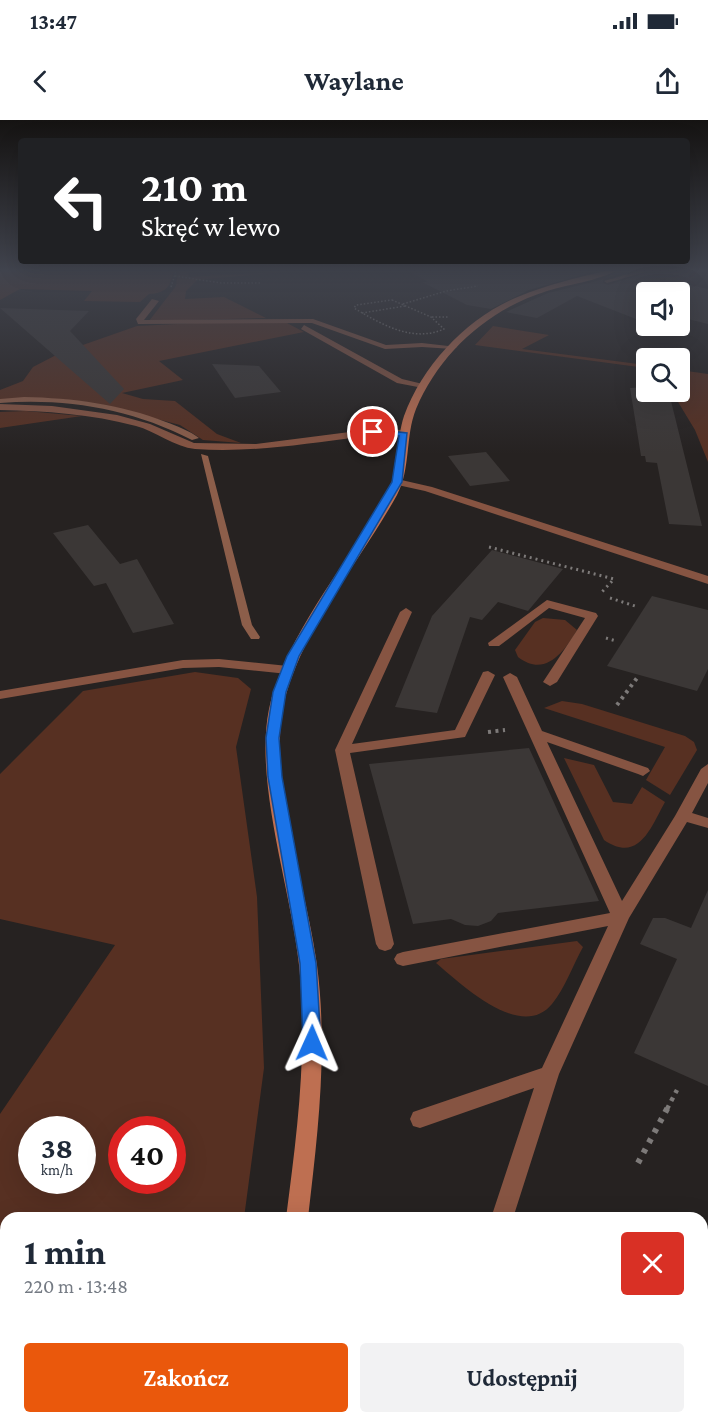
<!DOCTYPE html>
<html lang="pl">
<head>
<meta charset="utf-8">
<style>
  body { margin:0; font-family:"Crimson Pro",serif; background:#f2f2f3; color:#1f2937; height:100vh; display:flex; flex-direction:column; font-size:22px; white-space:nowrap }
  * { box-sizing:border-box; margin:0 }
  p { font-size:20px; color:#747a83 }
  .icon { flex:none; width:33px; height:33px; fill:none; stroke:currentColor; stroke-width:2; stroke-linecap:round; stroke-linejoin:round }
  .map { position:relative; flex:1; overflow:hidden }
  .panel { position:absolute; left:0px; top:1092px; width:708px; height:212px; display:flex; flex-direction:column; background:#fff; border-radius:18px 18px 0 0; box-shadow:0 6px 24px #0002 }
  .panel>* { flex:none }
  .hud { position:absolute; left:18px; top:18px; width:672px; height:126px; border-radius:6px; box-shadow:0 6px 24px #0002; background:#202124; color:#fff; overflow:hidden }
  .tools { position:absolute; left:636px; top:162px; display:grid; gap:12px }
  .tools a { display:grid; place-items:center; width:54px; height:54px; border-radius:6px; background:#fff; box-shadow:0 6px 24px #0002; font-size:30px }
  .speed { position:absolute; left:18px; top:996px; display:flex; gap:12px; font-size:30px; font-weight:700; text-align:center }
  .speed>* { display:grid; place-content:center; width:78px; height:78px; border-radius:50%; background:#fff; box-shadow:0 6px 24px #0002; line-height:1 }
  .speed small { font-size:15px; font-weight:400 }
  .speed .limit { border:9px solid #d22; background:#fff; color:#111 }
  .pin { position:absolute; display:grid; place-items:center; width:51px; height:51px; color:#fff; margin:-26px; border:3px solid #fff; border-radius:50%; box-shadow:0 2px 6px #0007 }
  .me { position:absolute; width:66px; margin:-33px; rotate:1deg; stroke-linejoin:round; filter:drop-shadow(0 0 4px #0008) }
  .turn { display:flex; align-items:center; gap:21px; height:126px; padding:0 24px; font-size:27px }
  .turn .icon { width:78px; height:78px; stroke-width:2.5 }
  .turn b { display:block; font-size:42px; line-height:51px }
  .round { display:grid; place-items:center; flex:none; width:63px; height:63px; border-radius:6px; background:#f2f2f3 }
  .overview { display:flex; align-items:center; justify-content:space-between; height:102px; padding:0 24px }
  h1 { font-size:36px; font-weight:700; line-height:45px }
  .cta { display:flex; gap:12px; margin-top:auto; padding:12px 24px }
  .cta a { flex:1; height:69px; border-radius:6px; background:#ea580c; color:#fff; font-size:24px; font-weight:700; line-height:69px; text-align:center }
  .cta a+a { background:#f2f2f3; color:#1f2937 }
  .status { display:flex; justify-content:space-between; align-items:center; height:42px; padding:0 30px; background:#fff; direction:ltr }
  .status svg { height:16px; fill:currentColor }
  header { display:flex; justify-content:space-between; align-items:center; height:78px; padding:0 24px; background:#fff; font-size:27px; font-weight:700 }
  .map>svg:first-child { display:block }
  .green { fill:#573022; fill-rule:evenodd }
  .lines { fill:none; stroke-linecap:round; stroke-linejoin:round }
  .stream { fill:#8c5e4a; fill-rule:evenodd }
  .building { fill:#3b3736 }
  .path-far4 { stroke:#7d7a79; stroke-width:1.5; stroke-dasharray:1.5 2; stroke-linecap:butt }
  .path-far3 { stroke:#7d7a79; stroke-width:3; stroke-dasharray:2 4; stroke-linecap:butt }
  .path-far2 { stroke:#7d7a79; stroke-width:4; stroke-dasharray:3 4.5; stroke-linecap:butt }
  .path-far1 { stroke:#7d7a79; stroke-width:4.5; stroke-dasharray:4 5; stroke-linecap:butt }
  .path { stroke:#7d7a79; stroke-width:6; stroke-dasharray:4.5 7; stroke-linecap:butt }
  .lane { fill:#865442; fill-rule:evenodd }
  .street { fill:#865442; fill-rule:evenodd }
  .secondary { fill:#be6f51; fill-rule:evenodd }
  .route { fill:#1a73e8; stroke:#114b97; stroke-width:1.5 }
</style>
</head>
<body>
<div class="status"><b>13:47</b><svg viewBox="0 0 49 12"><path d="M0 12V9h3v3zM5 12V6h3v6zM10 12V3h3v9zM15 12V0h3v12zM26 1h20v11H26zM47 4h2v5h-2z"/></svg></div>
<header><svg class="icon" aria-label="back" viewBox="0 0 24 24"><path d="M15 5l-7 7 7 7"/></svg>Waylane<svg class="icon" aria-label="share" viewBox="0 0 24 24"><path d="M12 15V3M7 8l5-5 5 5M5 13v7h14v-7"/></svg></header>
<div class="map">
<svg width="708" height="1303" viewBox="0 0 708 1303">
  <rect width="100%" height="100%" fill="#262221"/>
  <g class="green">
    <path d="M 0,151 L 174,151 C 170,167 166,173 149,174 L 140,182 L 84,181 L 92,171 L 20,169 L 0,180 Z"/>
    <polygon points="178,151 189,151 188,157 295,151 197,160 186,171 185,179 224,177 266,198 149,201 176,166"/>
    <polygon points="216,202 285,202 304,212 159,241 183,260 122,273 143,279 175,281 217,314 241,323 203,320 180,305 103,285 60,279 0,279 0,270 23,261 33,247 60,233 137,206"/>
    <polygon points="493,206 549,215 522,229 646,245 646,248 475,225"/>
    <polygon points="680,250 708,254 708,342 695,310 672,272 680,272"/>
    <polygon points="26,291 82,296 0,308 0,292"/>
    <path d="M 543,498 L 565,500 L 577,510 C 564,532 545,558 518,537 L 515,530 L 535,502 Z"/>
    <path d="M 195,552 L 238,558 L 251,569 L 236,627 L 257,777 L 264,948 L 244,1098 L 6,1098 L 6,1298 L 218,1298 L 218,1303 L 0,1303 L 0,994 L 115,825 L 0,799 L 0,654 L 83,571 ZM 32,1010 L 82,1010 L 82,1060 L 32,1060 ZM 122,1010 L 172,1010 L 172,1060 L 122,1060 Z"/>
    <polygon points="562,581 582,584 685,616 694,622 697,630 670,675 646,660 665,627 544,588"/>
    <path d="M 564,638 L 594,645 L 613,682 L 632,684 L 642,667 L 665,682 C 651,707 639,744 604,720 Z"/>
    <path d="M 577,821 L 583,827 C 573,845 565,868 552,884 C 521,922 460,863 436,843 L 441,839 Z"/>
  </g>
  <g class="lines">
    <g class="stream">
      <path d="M 24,277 C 73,278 120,284 166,302 C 177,306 190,311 199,318 L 192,320 C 131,289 68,278 0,283 L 0,279 Z"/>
      <polygon points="201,334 208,336 252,505 260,517 259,519 251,519 242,505"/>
    </g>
  </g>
  <g class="building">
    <polygon points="409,151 595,151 529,170 491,189 467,185 422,162 428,162"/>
    <polygon points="618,151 630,151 603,159 603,163 608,165 651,151 689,151 690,165 708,169 708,204 680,197 680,172 646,172 646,197 636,199 577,176 537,198 506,192 548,173 601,160"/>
    <polygon points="0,188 89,191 70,211 124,269 110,284"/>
    <polygon points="212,244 259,246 281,272 235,278"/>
    <polygon points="646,267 646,272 658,272 664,279 670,277 702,406 669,404 657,343 646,342 645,336 641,336 630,268"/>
    <polygon points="486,332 510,361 470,366 448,336"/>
    <polygon points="88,405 120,444 137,439 174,504 133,513 106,463 94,466 53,413"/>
    <polygon points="492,430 563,449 528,491 498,482 482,500 470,497 437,593 395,587 432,496"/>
    <polygon points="652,476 708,490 708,549 697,571 607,546"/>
    <polygon points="529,628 599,781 498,793 491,801 478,806 465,805 451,799 413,804 369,644"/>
    <polygon points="708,770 708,966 634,933 677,839 640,824 653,798 665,798 691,808"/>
  </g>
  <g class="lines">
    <g class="path-far4">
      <polyline points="175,156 221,163 260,163"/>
      <polyline points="171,167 176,151"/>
      <path d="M 392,180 L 431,197 L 444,209 C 412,223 381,204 354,188 L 356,185 Z"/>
      <polyline points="403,184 446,171 478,166"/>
      <polyline points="362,193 405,186"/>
      <polyline points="432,197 448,197"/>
    </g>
    <g class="path-far3">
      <polyline points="489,427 614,459 600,474"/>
      <polyline points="610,478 635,486"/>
      <polyline points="606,518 616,521"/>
    </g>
    <g class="path-far2">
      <polyline points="617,585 637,558"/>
      <polyline points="488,612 505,610"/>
    </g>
    <polyline class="path-far1" points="667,989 677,970"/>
    <polyline class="path" points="638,1043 668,987"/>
    <g class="lane">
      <polygon points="638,151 649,151 607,163 604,161"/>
      <polygon points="152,179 159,181 144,200 313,199 386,225 422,223 457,227 453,229 422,227 385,229 312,203 138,204 136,199"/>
      <polygon points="304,205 402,259 427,265 423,268 397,263 301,209"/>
      <polygon points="547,480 596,493 598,496 557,562 550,566 543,562 585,498 549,488 499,526 489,526 488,523"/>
      <polygon points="406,488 412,492 352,624 455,610 483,552 488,551 495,555 465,617 350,633 394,824 391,829 385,831 379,829 376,824 335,630 400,492"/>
      <polygon points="510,553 517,557 542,611 648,648 650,651 643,656 638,654 547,622 622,781 675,696 701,649 708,644 708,663 692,693 708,698 708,708 687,702 629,798 559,954 513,1098 491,1098 534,968 420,1008 413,1006 410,999 413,992 542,948 608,806 403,846 397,844 394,839 397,834 403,832 610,793 503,557"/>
      <polygon points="505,1298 541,1298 543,1303 507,1303"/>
    </g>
    <g class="street">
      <path d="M 0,284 L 52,286 L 117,295 L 150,304 L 194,323 L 256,324 L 373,309 L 403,310 L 408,313 C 400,319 371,315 359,317 C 304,324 250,333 195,329 C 175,327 155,311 136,306 C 91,294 46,291 0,290 Z"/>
      <polygon points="397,359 432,367 708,456 708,464 425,371 393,364 392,362"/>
      <polygon points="219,539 288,546 295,550 288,554 219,547 183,548 0,579 0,571 183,540"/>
    </g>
    <g class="secondary">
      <path d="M 605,151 L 616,151 C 596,161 570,164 547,171 C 489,189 440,232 416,289 C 405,316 411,349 397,375 C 361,440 297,516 283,588 C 269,661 307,769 317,845 C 328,930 318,1013 308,1098 L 286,1098 C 297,1014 308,930 299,845 C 291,769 254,662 269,589 C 282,527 332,463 365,409 C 372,397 382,385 388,372 C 399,348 396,320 404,296 C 423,244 469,196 520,176 C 547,165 576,158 605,151 Z"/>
      <rect x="261" y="1298" width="26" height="5"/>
    </g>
  </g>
  <linearGradient id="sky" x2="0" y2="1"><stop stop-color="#151312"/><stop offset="0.45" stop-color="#41444e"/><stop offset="1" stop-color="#41444e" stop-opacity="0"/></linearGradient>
  <rect width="708" height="334" fill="url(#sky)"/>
  <polygon class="route" points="373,309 407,313 402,362 299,536 286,572 279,618 282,657 316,843 321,923 318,928 312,930 305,928 303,923 300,843 268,657 266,618 273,572 287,536 392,362 399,316 370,314"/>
</svg>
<div class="tools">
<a><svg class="icon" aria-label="sound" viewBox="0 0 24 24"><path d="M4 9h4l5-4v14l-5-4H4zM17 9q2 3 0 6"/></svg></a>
<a><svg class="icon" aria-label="search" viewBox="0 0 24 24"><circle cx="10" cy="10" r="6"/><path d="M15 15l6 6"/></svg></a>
</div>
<div class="speed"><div>38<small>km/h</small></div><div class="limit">40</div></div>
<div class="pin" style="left:373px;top:312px;background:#d93025"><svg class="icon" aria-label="arrive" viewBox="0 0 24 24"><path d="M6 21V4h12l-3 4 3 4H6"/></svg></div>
<svg class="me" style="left:312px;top:923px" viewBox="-20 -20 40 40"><path d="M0-17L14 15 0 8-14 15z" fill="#1a73e8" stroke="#fff" stroke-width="4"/></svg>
<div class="hud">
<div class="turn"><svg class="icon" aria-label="left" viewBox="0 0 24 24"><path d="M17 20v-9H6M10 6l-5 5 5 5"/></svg><div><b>210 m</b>Skręć w lewo</div></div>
</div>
<section class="panel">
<div class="overview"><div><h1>1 min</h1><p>220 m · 13:48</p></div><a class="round" style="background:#d93025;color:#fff"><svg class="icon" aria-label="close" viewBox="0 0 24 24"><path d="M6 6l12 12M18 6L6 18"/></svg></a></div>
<div class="cta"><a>Zakończ</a><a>Udostępnij</a></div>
</section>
</div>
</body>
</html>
